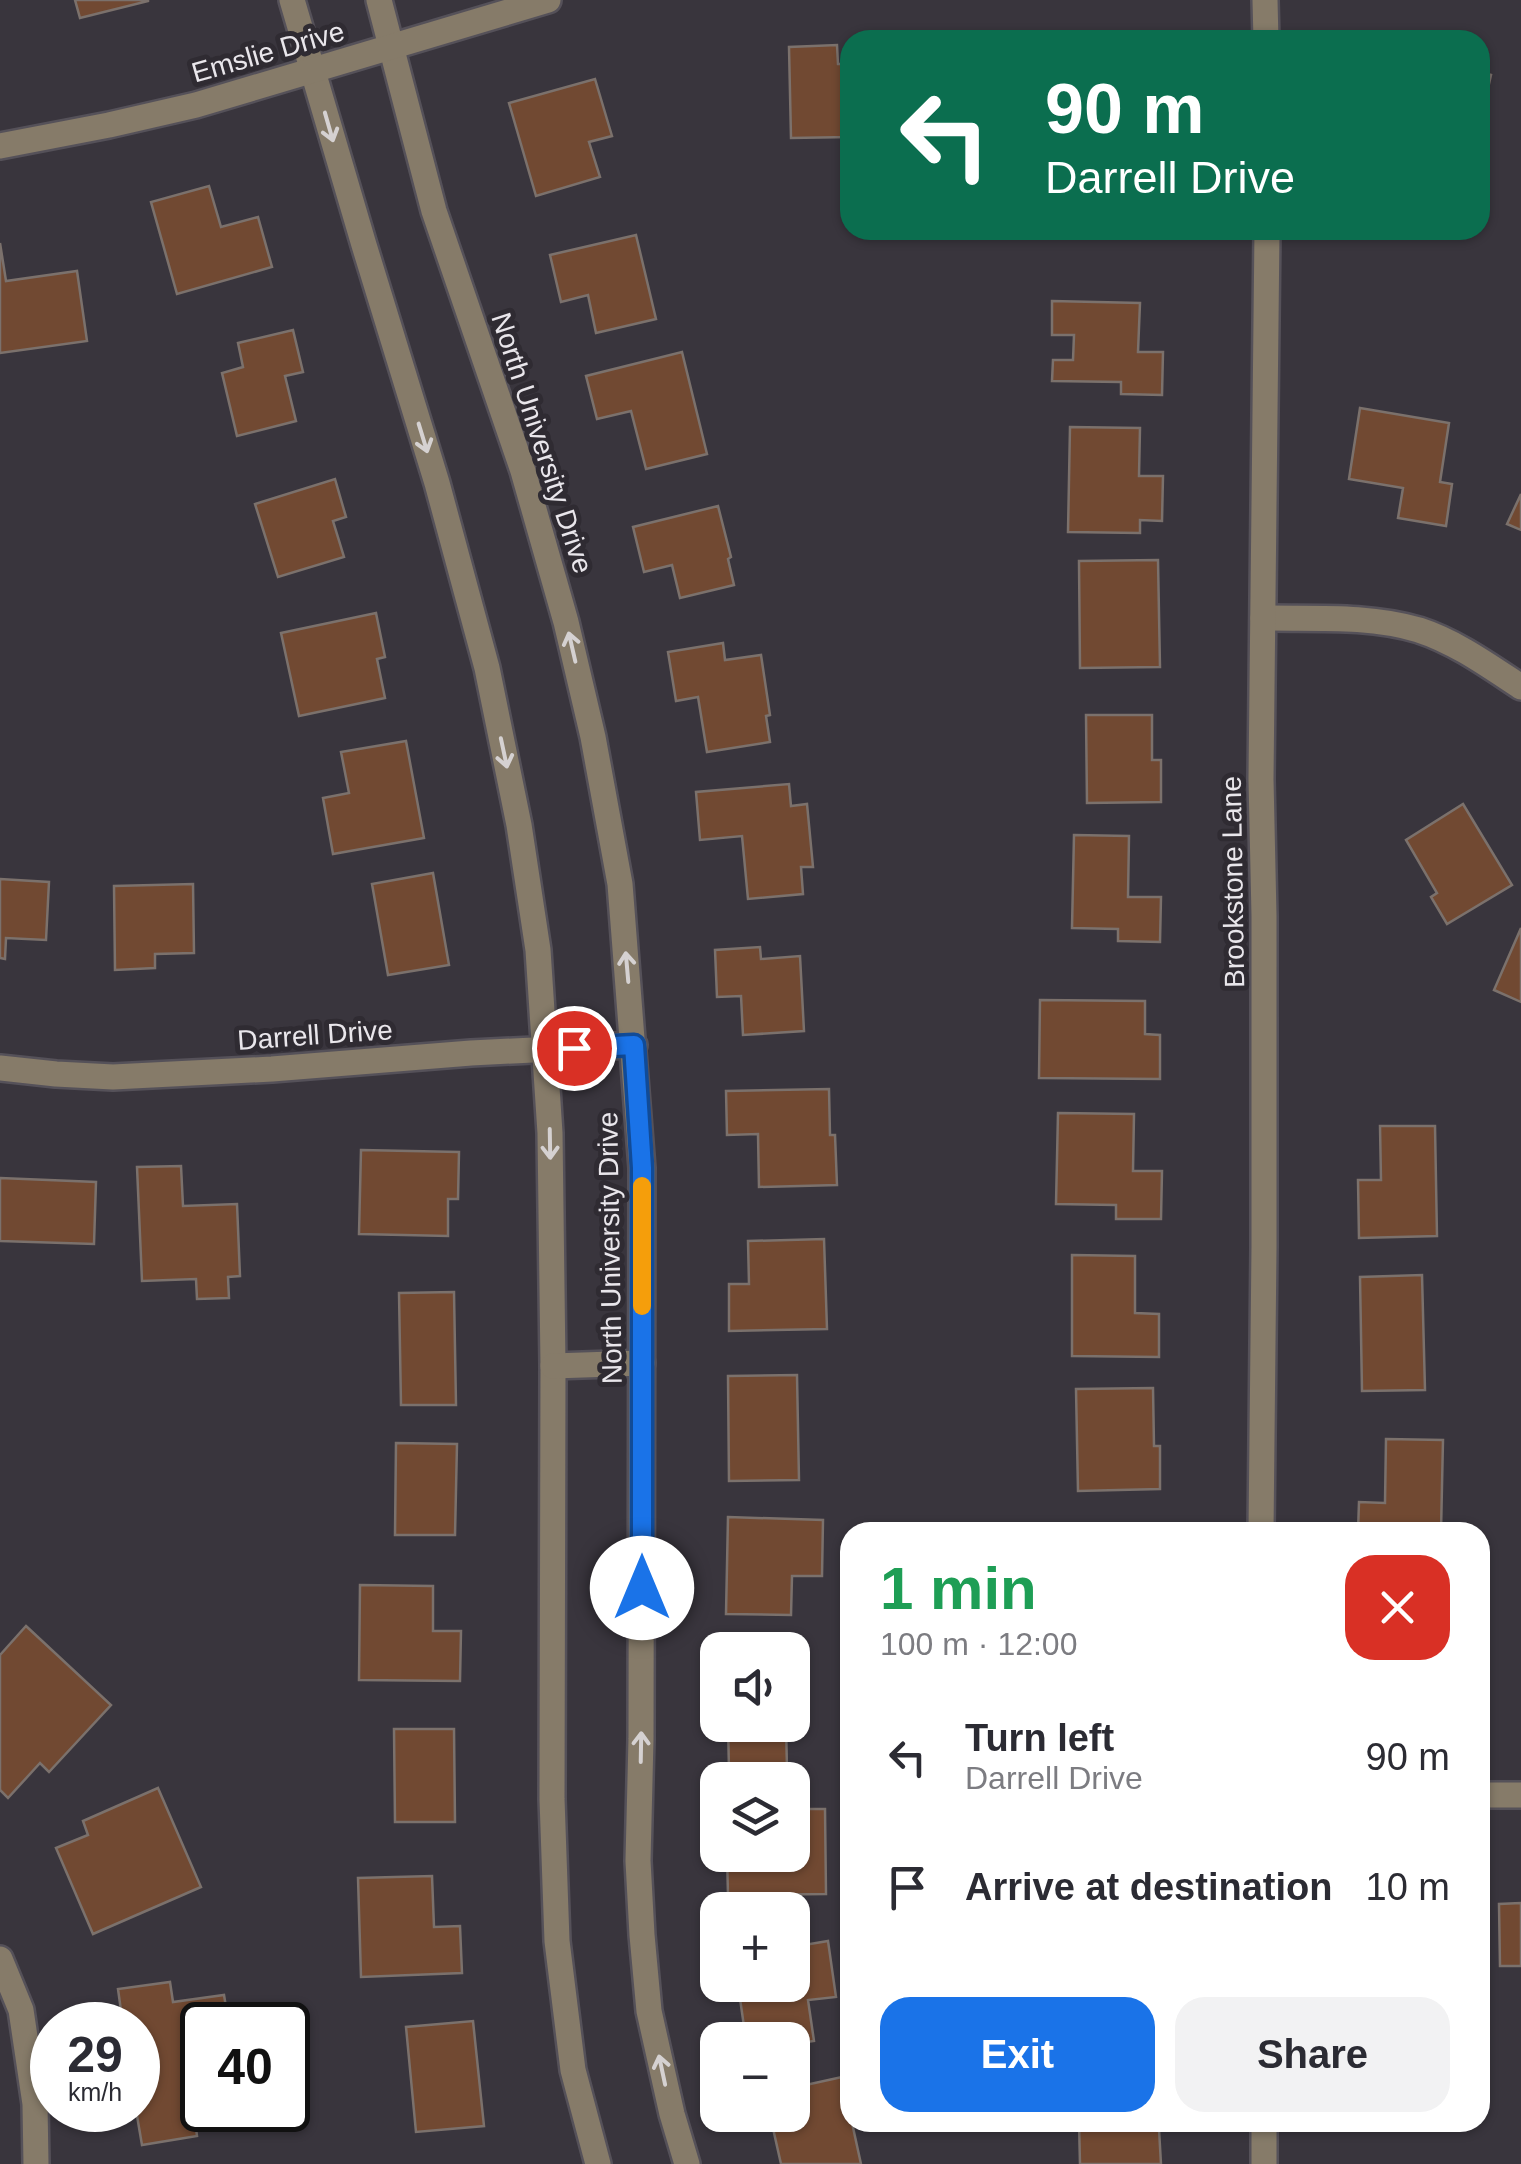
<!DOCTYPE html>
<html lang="en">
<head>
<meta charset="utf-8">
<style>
  body { margin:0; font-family:Arial,sans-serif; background:#f2f2f3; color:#2b2b33; height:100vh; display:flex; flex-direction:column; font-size:38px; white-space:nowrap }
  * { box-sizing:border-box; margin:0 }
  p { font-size:32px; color:#7c7c81 }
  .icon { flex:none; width:55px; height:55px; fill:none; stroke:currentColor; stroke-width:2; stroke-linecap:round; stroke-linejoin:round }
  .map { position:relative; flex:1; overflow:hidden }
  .sheet { position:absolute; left:840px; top:1522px; width:650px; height:610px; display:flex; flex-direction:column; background:#fff; border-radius:30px; box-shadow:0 2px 8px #0004 }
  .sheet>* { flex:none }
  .banner { position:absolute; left:840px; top:30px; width:650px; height:210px; border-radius:30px; box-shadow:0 2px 8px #0004; background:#0b6e4f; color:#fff; overflow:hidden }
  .tools { position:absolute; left:700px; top:1632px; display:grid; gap:20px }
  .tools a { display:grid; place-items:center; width:110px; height:110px; border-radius:20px; background:#fff; box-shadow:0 2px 8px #0004; font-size:50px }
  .speed { position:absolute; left:30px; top:2002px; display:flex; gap:20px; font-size:50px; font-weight:700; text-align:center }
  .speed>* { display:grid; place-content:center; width:130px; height:130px; border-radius:50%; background:#fff; box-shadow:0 2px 8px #0004; line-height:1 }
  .speed small { font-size:25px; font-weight:400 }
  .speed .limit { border:5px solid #111; border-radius:15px; background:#fff; color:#111 }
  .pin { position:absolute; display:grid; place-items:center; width:85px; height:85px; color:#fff; margin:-42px; border:5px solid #fff; border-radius:50%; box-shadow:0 2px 10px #0007 }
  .me { position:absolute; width:110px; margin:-55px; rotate:0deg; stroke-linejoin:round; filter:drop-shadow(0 0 8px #0008) }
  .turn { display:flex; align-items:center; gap:35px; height:210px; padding:0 40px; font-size:45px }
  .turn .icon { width:130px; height:130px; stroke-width:2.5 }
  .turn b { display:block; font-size:70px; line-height:85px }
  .round { display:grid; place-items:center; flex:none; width:105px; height:105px; border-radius:30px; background:#f2f2f3 }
  .head { display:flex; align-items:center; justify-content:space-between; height:170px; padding:0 40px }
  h1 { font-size:60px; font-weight:600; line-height:75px; color:#1e9e55 }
  .primary-button { display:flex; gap:20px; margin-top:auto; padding:20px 40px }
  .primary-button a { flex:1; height:115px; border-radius:30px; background:#1a73e8; color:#fff; font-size:40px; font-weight:600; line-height:115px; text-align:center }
  .primary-button a+a { background:#f2f2f3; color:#2b2b33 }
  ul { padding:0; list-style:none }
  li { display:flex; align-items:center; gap:30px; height:130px; padding:0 40px }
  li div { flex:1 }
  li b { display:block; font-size:38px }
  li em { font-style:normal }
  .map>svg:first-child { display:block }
  .building { fill:#714932; stroke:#7b716c; stroke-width:2.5 }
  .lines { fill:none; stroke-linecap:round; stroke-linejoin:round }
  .minor-casing { stroke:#555159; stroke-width:30 }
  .minor { stroke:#867b69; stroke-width:25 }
  .oneway { stroke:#d5d1d1 }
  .route-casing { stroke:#114b97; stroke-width:25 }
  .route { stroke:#1a73e8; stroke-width:18 }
  .slow { stroke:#f59e0b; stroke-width:18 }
  .labels { text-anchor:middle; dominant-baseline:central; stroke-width:10; stroke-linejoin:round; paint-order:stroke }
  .street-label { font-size:28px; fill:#e9e6eb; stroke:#2f2b32 }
</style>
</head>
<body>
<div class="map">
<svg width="1521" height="2164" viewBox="0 0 1521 2164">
  <rect width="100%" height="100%" fill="#39353d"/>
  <g class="building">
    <polygon points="75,0 148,0 148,1 80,18"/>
    <polygon points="837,45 838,64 850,64 850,137 791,138 789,47"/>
    <polygon points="1480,72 1491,75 1480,124"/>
    <polygon points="595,79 612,136 589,142 600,177 536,196 509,103"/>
    <polygon points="209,186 221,227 258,217 272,267 177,294 151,202"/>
    <polygon points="636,235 656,319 596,333 588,295 561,302 550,255"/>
    <polygon points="0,243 6,281 77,271 87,341 0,353"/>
    <polygon points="1052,301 1140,303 1138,352 1163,352 1162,395 1121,394 1121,382 1052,381 1053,360 1073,360 1074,335 1052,335"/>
    <polygon points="293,330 303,372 285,376 296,421 237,436 222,373 243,367 238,343"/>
    <polygon points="682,352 707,454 646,469 631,411 597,419 586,376"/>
    <polygon points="1360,408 1449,423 1440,482 1452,484 1446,526 1398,518 1403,488 1349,479"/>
    <polygon points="1070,427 1140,428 1139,476 1163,476 1162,521 1140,520 1140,533 1068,532"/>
    <polygon points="335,479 346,517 333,521 344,557 278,577 255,504"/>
    <polygon points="1521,494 1521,530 1507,524"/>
    <polygon points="718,506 731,557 728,559 734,585 680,598 672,565 644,572 633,527"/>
    <polygon points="1158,560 1160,667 1080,668 1079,561"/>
    <polygon points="376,613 385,657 377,659 385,698 299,716 281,633"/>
    <polygon points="723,643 725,660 761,655 770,715 766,716 770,742 707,752 698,697 676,701 668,652"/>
    <polygon points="1086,715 1152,715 1152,760 1161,760 1161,802 1087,803"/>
    <polygon points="406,741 424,838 333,854 323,798 349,793 341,752"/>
    <polygon points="789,784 791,806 807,804 813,867 801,867 803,894 748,899 742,836 700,840 696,792"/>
    <polygon points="1463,804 1512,885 1447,924 1431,897 1437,893 1406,840"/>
    <polygon points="1074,835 1129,836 1128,897 1161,897 1160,942 1118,941 1118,929 1072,928"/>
    <polygon points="433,873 449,965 388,975 372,884"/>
    <polygon points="0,879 49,882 46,940 6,938 5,959 0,958"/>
    <polygon points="193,884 194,953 155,954 155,968 115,970 114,886"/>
    <polygon points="1521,928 1521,1002 1494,990"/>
    <polygon points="760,947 761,959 800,956 804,1031 743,1035 741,996 717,997 715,950"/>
    <polygon points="1040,1000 1145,1001 1145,1034 1160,1035 1160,1079 1039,1078"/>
    <polygon points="829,1089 830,1135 835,1135 837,1185 759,1187 758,1134 727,1135 726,1091"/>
    <polygon points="1058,1113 1134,1114 1133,1171 1162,1171 1161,1219 1116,1219 1116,1205 1056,1204"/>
    <polygon points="1380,1126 1435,1126 1437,1236 1359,1238 1358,1180 1381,1180"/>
    <polygon points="361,1150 459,1152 458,1199 448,1199 448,1236 359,1234"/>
    <polygon points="181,1166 183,1206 237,1204 240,1276 228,1277 229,1298 197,1299 196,1279 142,1281 137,1167"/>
    <polygon points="0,1178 96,1182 94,1244 0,1241"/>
    <polygon points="824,1239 827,1329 729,1331 729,1284 749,1284 748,1241"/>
    <polygon points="1072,1255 1135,1256 1135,1313 1159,1314 1159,1357 1072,1356"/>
    <polygon points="1422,1275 1425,1390 1362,1391 1360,1277"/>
    <polygon points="454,1292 456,1405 401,1405 399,1293"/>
    <polygon points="797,1375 799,1480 729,1481 728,1376"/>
    <polygon points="1153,1388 1154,1446 1160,1446 1160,1489 1078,1491 1076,1389"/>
    <polygon points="1386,1439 1443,1440 1441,1532 1358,1532 1359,1502 1385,1503"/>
    <polygon points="396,1443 457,1444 455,1535 395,1535"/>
    <polygon points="728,1517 823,1520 822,1576 792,1576 791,1615 726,1614"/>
    <polygon points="1161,1529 1161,1532 1080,1532 1080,1531"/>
    <polygon points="360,1585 433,1586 433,1631 461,1631 460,1681 359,1680"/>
    <polygon points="26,1626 111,1705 49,1772 40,1763 8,1798 0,1790 0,1655"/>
    <polygon points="728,1725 786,1725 787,1769 729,1770"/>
    <polygon points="394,1729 454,1729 455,1822 395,1822"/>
    <polygon points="158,1788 201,1887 93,1934 56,1848 88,1835 83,1821"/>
    <polygon points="792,1809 825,1809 826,1894 728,1895 727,1855 792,1855"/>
    <polygon points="432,1876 434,1927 460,1926 462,1973 361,1977 358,1878"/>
    <polygon points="1521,1903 1521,1966 1500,1966 1499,1904"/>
    <polygon points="828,1941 836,1997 808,2000 814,2041 792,2044 792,2040 746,2040 738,1985 792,1985 792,1947"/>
    <polygon points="170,1982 173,2002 224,1995 229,2025 202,2025 202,2110 213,2110 194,2113 197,2136 142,2145 136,2110 138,2025 123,2025 118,1989"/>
    <polygon points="473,2021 484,2126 416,2132 406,2027"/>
    <polygon points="842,2077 861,2164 781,2164 770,2115 792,2115 792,2088"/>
    <polygon points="1079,2122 1127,2122 1127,2130 1159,2129 1161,2164 1080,2164"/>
  </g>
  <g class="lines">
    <g class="minor-casing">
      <g id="minor">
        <polyline points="292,0 364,245 437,483 487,668 519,825 538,950 550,1133 553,1366 552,1799 557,1941 573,2070 598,2164"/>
        <polyline points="379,0 434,211 523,471 566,622 593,737 620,884 642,1168 641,1739 638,1861 642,1935 649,2011 672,2114 687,2164"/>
        <polyline points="1265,0 1266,40"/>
        <polyline points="0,146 109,125 196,105 548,0"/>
        <path d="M 1263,618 C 1314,619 1369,615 1419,630 C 1456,642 1489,666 1521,687"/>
        <polyline points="0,1068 56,1074 113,1077 272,1069 471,1053 634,1045"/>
        <polyline points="553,1366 642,1363"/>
        <polyline points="1261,1532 1264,1247 1264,916 1261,779 1267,230"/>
        <polyline points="1480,1795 1521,1795"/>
        <polyline points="0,1959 21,2010 35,2104 36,2164"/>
        <polyline points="1264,2164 1264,2122"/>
      </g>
    </g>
    <use href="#minor" class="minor"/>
  </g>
  <defs><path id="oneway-shaft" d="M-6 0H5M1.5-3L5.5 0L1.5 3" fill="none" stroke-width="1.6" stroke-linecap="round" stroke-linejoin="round" transform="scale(2.5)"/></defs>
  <g class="oneway">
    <use href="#oneway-shaft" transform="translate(329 127) rotate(74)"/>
    <use href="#oneway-shaft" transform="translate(423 438) rotate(73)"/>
    <use href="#oneway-shaft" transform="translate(572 647) rotate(-103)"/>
    <use href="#oneway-shaft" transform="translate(504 753) rotate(78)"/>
    <use href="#oneway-shaft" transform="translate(627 967) rotate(-95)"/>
    <use href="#oneway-shaft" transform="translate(550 1144) rotate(89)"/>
    <use href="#oneway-shaft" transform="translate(641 1747) rotate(-89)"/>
    <use href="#oneway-shaft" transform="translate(662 2070) rotate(-102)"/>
  </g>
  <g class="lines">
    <g class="route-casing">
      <polyline id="route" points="574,1048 634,1045 642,1168 642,1588"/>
    </g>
    <use href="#route" class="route"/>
    <polyline class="slow" points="642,1306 642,1186"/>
  </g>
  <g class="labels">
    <g class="street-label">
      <text transform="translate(268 52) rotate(-16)">Emslie Drive</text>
      <text transform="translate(542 443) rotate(72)">North University Drive</text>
      <text transform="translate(1233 882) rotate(-91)">Brookstone Lane</text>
      <text transform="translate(315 1035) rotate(-4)">Darrell Drive</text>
      <text transform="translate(610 1248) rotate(-91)">North University Drive</text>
    </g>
  </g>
</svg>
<div class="tools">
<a><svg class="icon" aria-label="sound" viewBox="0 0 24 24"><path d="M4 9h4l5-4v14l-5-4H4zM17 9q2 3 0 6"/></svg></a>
<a><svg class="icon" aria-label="layers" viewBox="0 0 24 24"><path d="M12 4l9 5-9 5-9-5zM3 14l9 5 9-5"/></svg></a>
<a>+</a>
<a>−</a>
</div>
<div class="speed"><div>29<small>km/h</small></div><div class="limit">40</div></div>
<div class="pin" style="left:574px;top:1048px;background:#d93025"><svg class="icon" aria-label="arrive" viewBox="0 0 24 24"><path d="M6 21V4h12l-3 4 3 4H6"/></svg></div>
<svg class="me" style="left:642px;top:1588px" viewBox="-20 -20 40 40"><circle r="19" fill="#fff"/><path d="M0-13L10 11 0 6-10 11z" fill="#1a73e8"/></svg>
<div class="banner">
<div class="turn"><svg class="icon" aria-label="left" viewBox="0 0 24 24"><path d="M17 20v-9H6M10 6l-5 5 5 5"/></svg><div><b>90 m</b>Darrell Drive</div></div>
</div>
<section class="sheet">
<div class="head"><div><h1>1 min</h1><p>100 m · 12:00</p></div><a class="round" style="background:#d93025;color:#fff"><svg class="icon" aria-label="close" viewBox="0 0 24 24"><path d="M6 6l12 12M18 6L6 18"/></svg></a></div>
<ul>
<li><svg class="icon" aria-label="left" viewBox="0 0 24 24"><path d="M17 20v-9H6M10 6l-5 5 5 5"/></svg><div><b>Turn left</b><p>Darrell Drive</p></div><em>90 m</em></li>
<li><svg class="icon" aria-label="arrive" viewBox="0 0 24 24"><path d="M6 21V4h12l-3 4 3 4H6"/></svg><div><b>Arrive at destination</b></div><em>10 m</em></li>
</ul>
<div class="primary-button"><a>Exit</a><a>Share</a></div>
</section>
</div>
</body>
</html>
